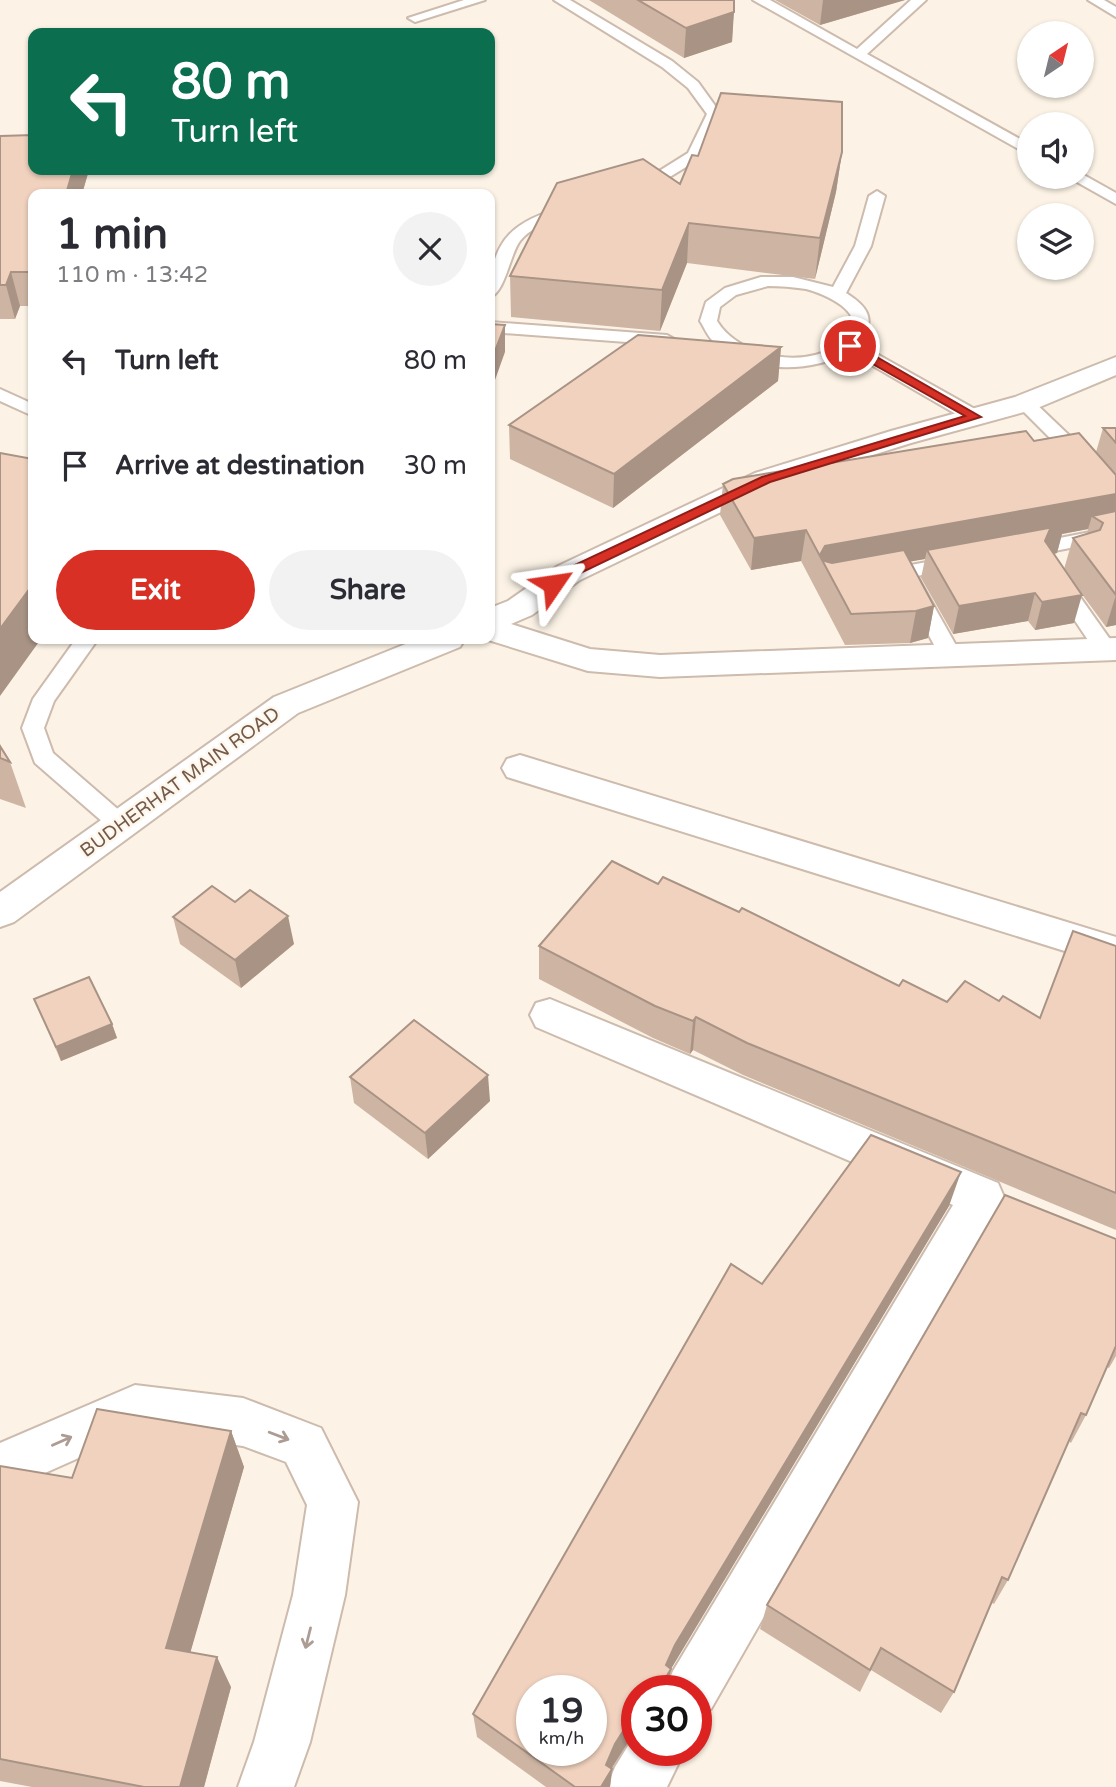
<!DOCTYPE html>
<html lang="en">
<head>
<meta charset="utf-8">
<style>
  body { margin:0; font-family:"Varela Round",sans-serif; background:#f2f2f3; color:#2b2b33; height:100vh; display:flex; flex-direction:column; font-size:26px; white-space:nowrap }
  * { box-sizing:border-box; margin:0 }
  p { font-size:23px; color:#7c7c81 }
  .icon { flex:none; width:38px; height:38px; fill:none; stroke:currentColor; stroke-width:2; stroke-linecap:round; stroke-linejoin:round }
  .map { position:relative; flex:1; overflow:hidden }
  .panel { position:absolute; left:28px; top:189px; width:467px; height:455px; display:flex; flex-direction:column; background:#fff; border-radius:14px; box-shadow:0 2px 5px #0004 }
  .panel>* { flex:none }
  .banner { position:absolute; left:28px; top:28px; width:467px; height:147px; border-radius:14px; box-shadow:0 2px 5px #0004; background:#0b6e4f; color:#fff; overflow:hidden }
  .needle { width:46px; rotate:35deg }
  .controls { position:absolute; left:1017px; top:21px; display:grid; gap:14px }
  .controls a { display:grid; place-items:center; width:77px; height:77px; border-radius:50%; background:#fff; box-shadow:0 2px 5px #0004; font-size:35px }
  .speed { position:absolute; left:516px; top:1675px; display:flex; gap:14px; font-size:35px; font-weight:700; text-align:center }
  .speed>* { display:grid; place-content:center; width:91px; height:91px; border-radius:50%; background:#fff; box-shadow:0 2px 5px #0004; line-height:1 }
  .speed small { font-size:18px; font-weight:400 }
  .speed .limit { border:10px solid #d22; background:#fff; color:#111 }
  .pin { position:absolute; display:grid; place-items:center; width:60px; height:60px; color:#fff; margin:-30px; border:4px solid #fff; border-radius:50%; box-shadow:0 2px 7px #0007 }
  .me { position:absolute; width:77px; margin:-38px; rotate:58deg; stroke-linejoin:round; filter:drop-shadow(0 0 5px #0008) }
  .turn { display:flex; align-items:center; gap:24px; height:147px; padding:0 28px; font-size:32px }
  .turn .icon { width:91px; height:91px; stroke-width:2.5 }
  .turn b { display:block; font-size:49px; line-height:60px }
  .round { display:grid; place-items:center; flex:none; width:74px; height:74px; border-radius:37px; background:#f2f2f3 }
  .head { display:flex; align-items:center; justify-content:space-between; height:119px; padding:0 28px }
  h1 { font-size:42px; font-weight:700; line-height:52px }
  .button { display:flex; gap:14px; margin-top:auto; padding:14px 28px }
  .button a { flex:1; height:80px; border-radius:42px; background:#d93025; color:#fff; font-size:28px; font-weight:700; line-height:80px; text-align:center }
  .button a+a { background:#f2f2f3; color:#2b2b33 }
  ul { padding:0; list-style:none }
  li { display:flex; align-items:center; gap:21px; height:105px; padding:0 28px }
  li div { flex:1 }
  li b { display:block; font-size:26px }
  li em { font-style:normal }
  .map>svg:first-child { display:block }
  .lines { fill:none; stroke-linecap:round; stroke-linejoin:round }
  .service-casing { stroke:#cdbbad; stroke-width:4 }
  .minor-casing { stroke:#cdbbad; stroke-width:4 }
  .service { fill:#fff; fill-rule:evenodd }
  .minor { fill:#fff; fill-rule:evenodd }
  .wall { fill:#ceb5a3; fill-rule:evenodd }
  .shaded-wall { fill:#a89385 }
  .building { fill:#f0d2be; stroke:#a89385; stroke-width:2; fill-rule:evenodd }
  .oneway { stroke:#ac9c93 }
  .route { fill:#d93025; stroke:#8d1f18; stroke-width:2 }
  .labels { text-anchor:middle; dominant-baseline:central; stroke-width:5; stroke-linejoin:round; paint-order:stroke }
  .street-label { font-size:19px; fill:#745a4b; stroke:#fef7ec }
</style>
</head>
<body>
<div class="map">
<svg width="1116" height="1787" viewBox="0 0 1116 1787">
  <rect width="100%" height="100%" fill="#fcf3e6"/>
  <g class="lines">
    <g class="service-casing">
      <g id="service">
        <polygon points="464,0 485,0 415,22 408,18"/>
        <polygon points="554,0 570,0 672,61 698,82 721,114 699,159 642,194 632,194 629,191 632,188 688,153 707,114 688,88 662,67"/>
        <polygon points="753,0 770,0 857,49 911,0 926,0 867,54 1029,144 1029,155"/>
        <polygon points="1088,0 1104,0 1116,7 1116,17"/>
        <polygon points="1082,174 1116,193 1116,204 1068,177 1082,177"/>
        <path d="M 877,191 L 885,196 L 871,246 L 846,293 C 870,308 876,321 859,344 L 982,413 L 984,417 L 982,421 L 968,421 L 849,352 C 809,374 746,374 712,340 C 707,335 704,327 700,321 L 706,302 L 725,288 L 761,277 L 793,277 L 833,287 L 855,246 L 869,196 ZM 768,286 C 780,286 793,287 806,289 C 823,293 870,313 847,337 C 814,372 741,360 717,321 L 720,307 L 736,295 Z"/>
        <path d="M 568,206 L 574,208 L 576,211 L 574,214 C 555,220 533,225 520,241 C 510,254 505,293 490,297 C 490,239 514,220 568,206 Z"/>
        <polygon points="490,322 667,335 676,340 667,345 490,332"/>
        <polygon points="0,389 33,404 33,416 0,401"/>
        <polygon points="1025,398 1031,399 1075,441 1116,489 1116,507 1109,505 1061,449 1019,407 1016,403 1019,399"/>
        <polygon points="1116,527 1116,539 1029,556 1022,554 1019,550 1022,546 1029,544"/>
        <polygon points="955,557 962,559 965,563 962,567 917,576 962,656 959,661 943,661 940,656 895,572 898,567 905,566"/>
        <polygon points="1059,576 1066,577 1114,645 1116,649 1114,655 1098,655 1049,582 1052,577"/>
        <polygon points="76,639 98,639 54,701 44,728 53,753 128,818 132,824 128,830 120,833 112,830 35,763 22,728 33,699"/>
      </g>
    </g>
    <g class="minor-casing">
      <g id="minor">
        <polygon points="1116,357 1116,375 1035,409 911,443 777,485 580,580 532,615 511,624 590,649 660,655 1116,638 1116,660 660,677 588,671 485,639 490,639 490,608 508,601 558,566 755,473 891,431 1015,397"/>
        <polygon points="418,639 465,639 460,647 298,713 14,922 0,927 0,892 274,697"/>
        <polygon points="520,755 1116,937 1116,967 507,777 502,768 507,759"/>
        <polygon points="550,999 998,1183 1004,1197 711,1709 696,1715 696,1690 665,1690 673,1671 953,1205 536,1027 530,1015 536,1003"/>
        <polygon points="135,1385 243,1398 321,1428 358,1502 345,1595 310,1742 294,1787 238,1787 254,1742 293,1595 307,1505 286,1462 243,1446 137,1432 0,1493 0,1443"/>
        <polygon points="637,1731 637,1750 685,1750 667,1787 607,1787 615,1767"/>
      </g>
    </g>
    <use href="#service" class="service"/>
    <use href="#minor" class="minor"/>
  </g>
  <g class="wall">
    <polygon points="589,0 734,0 732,42 684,58"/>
    <polygon points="775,0 905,0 820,25"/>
    <polygon points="0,136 33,170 89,170 82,194 33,194 33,306 20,306 15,319 0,319"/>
    <polygon points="842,152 836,192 815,279 687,263 660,331 511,317 510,276 680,184 698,156"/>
    <polygon points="781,347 778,381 613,508 510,459 509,425"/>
    <path d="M 1103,428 L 1116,428 L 1116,625 L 1106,627 L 1070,578 L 1074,623 L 1035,630 L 1028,621 L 953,634 L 921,578 L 925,559 L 910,561 L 934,606 L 928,638 L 910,643 L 845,645 L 801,561 L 751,570 L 720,515 L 723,484 L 1034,441 L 1096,452 ZM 1088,529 L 1087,534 L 1073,538 L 1064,569 L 1054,554 L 1057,553 L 1062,534 Z"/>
    <polygon points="0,746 10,762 26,808 0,799"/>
    <polygon points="658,884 899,986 947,1002 999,1001 1040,1018 1116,946 1116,1230 743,1075 693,1050 690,1054 653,1038 539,979 539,946"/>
    <polygon points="173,917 294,944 241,988 180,944"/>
    <polygon points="34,999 112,1024 117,1038 61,1061"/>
    <polygon points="350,1077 490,1101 428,1159 354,1103"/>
    <polygon points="949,1206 637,1690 637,1729 613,1766 610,1787 546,1787 477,1737 473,1714 762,1284"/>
    <polygon points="1116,1239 1116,1356 1109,1368 1107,1367 1086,1415 1071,1443 1069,1441 1008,1580 994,1604 992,1603 954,1692 941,1713 871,1670 860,1692 760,1629 767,1605"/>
    <polygon points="231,1431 244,1467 190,1652 231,1687 204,1787 32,1787 0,1781 0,1466 72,1478"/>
  </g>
  <g class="shaded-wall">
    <polygon points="823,0 905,0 820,25"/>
    <polygon points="734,12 732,42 684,58 686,28"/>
    <polygon points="842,152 836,192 815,279 820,238"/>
    <polygon points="73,170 89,170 82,194 66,194"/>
    <polygon points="689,223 687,263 660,331 662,290"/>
    <polygon points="11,272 20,306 15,319 6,285"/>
    <polygon points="505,325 505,352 490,394 490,364"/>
    <polygon points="781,347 778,381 613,508 614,474"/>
    <polygon points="1116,494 1116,523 1103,523 1092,516 1088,529 1062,534 1057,553 1043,557 927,550 925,559 830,576 820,555 825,546"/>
    <polygon points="806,530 801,561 751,570 754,538"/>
    <polygon points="33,584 33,639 41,639 0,696 0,629"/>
    <polygon points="1035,593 1028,621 953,634 959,606"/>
    <polygon points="1082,595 1074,623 1035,630 1042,602"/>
    <polygon points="1116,595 1116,625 1106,627"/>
    <polygon points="934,606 928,638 910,643 916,611"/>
    <polygon points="288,916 294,944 241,988 235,960"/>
    <polygon points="696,1017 693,1050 690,1054 693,1021"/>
    <polygon points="112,1024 117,1038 61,1061 56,1047"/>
    <polygon points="488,1075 490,1101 428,1159 425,1133"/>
    <polygon points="961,1172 949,1206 671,1669 667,1690 658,1690 666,1665 675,1645"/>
    <polygon points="231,1431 244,1467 183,1678 166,1648"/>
    <polygon points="217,1657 231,1687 204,1787 180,1787"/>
    <polygon points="637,1709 637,1728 613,1766 610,1772 612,1769 610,1787 601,1787 606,1765 615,1744"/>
  </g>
  <g class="building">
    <polygon points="638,0 734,0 734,12 686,28"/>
    <polygon points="721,93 842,102 842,152 820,238 689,223 662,290 510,276 557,183 643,159 680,184 692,155 698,156"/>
    <polygon points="33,135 33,170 73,170 66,194 33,194 33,272 11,272 6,285 0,285 0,136"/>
    <polygon points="490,324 505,325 490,364"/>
    <polygon points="638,335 781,347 614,474 509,425"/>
    <polygon points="1103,428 1116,428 1116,443"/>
    <polygon points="1026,431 1034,441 1079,433 1116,475 1116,494 825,546 820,555 825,561 832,563 904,550 934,606 916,611 851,614 806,530 754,538 723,484 733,479"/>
    <polygon points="0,453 33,459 33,584 0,629"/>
    <polygon points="1116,511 1116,595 1073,538 1100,530 1103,523 1092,516"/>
    <polygon points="1065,525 1050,529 1045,541 1082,595 1042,602 1035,593 959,606 927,550"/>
    <polygon points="0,746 10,762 0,758"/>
    <polygon points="612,861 658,884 663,877 739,912 742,908 899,986 903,980 947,1002 965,981 999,1001 1003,996 1040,1018 1073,931 1116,946 1116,1193 747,1043 696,1017 693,1021 655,1006 539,946"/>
    <polygon points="212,886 235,902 250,890 288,916 235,960 173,917"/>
    <polygon points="89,977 112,1024 56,1047 34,999"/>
    <polygon points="414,1020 488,1075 425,1133 350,1077"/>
    <path d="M 871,1135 L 961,1172 L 675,1645 L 666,1665 L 671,1669 L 658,1690 L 637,1690 L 637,1709 L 615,1744 L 606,1765 L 612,1769 L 601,1787 L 575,1787 L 473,1714 L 731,1264 L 762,1284 ZM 532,1690 L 592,1690 L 592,1750 L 532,1750 Z"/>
    <polygon points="1005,1195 1116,1239 1116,1346 1086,1415 1081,1413 1008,1580 1002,1577 954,1692 881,1648 870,1670 767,1605"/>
    <polygon points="97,1409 231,1431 166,1648 217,1657 180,1787 144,1787 0,1759 0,1466 72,1478"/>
  </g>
  <defs><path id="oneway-shaft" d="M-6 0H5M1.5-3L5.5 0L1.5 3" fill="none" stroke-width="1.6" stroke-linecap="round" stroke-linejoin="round" transform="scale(1.75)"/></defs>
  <g class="oneway">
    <use href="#oneway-shaft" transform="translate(279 1436) rotate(21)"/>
    <use href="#oneway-shaft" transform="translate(62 1441) rotate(-24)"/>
    <use href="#oneway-shaft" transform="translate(308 1638) rotate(104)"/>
  </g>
  <polygon class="route" points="846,344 854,344 981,417 770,482 574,576 558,587 548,587 548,582 564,570 762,477 965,416 846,349"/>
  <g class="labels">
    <g class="street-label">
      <text transform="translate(180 782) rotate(-36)">BUDHERHAT MAIN ROAD</text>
    </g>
  </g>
</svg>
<div class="controls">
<a><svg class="needle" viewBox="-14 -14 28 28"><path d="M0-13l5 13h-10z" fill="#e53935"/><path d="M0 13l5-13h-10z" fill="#7c7c81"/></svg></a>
<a><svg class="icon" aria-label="sound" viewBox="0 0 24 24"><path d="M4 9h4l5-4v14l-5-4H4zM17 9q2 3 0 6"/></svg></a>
<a><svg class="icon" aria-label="layers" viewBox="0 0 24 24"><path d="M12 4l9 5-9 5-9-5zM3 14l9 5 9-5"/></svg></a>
</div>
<div class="speed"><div>19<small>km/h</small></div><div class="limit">30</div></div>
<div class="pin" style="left:850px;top:346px;background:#d93025"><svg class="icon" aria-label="arrive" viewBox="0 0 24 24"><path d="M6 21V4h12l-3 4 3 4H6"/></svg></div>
<svg class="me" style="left:553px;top:584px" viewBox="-20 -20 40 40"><path d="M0-17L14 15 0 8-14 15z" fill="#d93025" stroke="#fff" stroke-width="4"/></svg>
<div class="banner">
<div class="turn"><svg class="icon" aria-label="left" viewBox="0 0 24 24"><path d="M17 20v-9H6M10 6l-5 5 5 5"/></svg><div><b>80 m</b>Turn left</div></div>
</div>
<section class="panel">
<div class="head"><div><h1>1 min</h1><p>110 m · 13:42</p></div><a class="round"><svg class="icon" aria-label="close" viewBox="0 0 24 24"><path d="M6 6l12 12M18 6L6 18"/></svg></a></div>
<ul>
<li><svg class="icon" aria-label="left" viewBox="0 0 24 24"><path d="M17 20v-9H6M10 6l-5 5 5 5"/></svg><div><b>Turn left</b></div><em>80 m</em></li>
<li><svg class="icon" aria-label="arrive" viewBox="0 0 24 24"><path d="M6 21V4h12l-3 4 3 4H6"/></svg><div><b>Arrive at destination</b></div><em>30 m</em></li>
</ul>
<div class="button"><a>Exit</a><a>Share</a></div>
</section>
</div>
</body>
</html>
